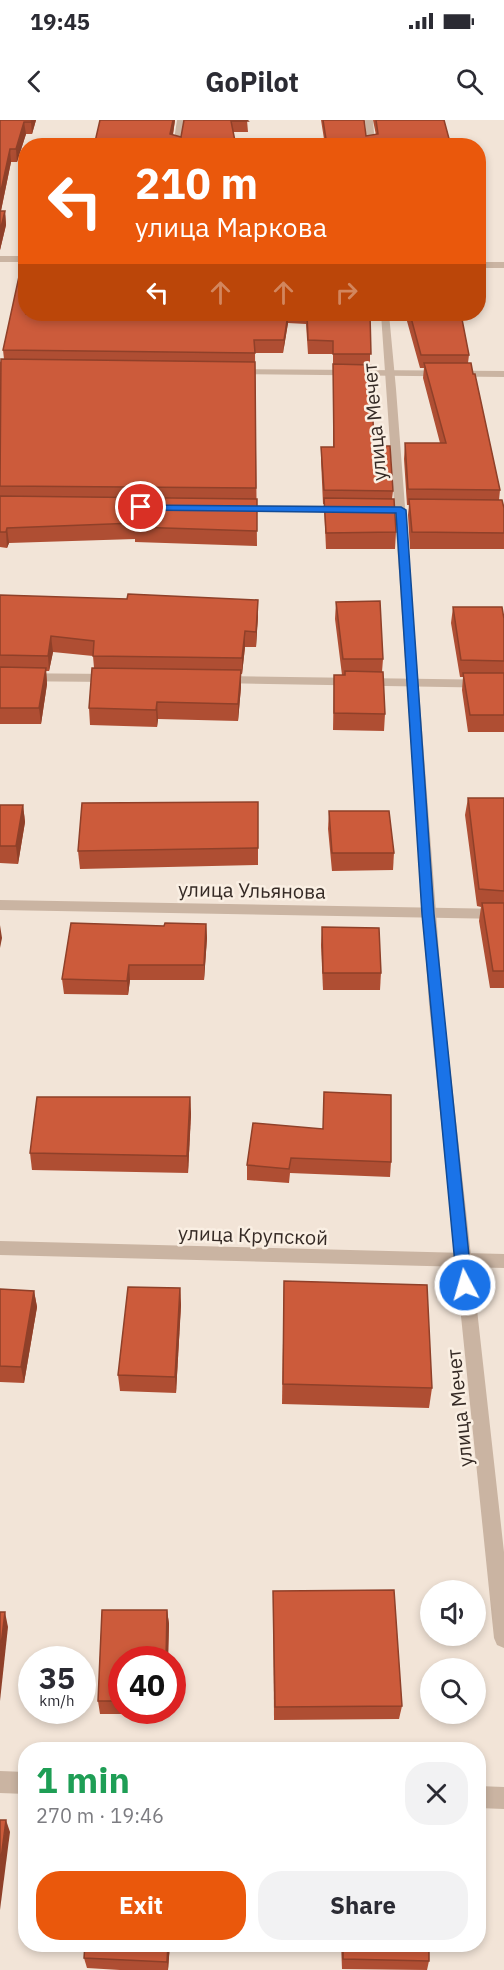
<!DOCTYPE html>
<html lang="en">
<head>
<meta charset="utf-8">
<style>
  body { margin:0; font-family:"IBM Plex Sans",sans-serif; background:#f2f2f3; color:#2b2b33; height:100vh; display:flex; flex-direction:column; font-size:22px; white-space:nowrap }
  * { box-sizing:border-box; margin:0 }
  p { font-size:20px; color:#7c7c81 }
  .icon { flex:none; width:33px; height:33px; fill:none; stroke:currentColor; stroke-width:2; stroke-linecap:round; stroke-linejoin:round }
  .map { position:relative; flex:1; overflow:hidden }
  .panel { position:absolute; left:18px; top:1622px; width:468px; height:210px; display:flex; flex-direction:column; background:#fff; border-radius:24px; box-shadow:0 3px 9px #0003 }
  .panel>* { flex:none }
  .hud { position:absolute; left:18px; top:18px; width:468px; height:183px; border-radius:24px; box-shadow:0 3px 9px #0003; background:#ea580c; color:#fff; overflow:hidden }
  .controls { position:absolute; left:420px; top:1460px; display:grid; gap:12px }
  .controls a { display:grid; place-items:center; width:66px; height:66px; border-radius:50%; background:#fff; box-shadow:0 3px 9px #0003; font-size:30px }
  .speed { position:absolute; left:18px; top:1526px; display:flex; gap:12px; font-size:30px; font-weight:700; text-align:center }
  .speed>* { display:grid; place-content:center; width:78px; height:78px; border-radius:50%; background:#fff; box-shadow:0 3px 9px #0003; line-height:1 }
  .speed small { font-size:15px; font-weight:400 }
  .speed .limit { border:9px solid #d22; background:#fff; color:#111 }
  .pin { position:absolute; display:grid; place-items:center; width:51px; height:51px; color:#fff; margin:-26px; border:3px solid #fff; border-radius:50%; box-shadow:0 2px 6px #0007 }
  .me { position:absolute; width:66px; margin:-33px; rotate:354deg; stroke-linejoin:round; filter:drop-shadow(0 0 4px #0008) }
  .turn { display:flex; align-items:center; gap:21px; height:126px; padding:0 18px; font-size:27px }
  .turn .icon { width:78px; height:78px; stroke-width:2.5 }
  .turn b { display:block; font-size:42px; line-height:51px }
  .lanes { display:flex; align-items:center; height:57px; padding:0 18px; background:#0003; justify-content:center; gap:30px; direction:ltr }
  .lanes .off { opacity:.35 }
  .round { display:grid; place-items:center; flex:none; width:63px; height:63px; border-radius:24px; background:#f2f2f3 }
  .summary { display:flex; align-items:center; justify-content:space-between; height:102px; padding:0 18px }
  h1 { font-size:36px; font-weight:700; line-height:45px; color:#1e9e55 }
  .action { display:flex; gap:12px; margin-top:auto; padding:12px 18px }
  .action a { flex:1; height:69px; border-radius:24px; background:#ea580c; color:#fff; font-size:24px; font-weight:700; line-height:69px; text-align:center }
  .action a+a { background:#f2f2f3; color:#2b2b33 }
  .status { display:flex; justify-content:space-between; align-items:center; height:42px; padding:0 30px; background:#fff; direction:ltr }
  .status svg { height:16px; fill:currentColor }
  header { display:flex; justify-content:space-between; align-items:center; height:78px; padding:0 18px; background:#fff; font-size:27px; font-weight:700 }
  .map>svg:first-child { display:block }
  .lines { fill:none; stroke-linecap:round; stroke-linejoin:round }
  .minor { fill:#cab4a2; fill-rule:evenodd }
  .tertiary { fill:#cab4a2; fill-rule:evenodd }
  .wall { fill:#af4e33 }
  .shaded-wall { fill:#8f4029 }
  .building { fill:#cc5b3b; stroke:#8f4029; stroke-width:1.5 }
  .route { fill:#1a73e8; stroke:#114b97; stroke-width:1.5 }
  .labels { text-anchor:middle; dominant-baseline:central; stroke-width:5; stroke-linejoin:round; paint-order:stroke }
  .street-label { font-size:20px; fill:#352a25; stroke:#faefe3 }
</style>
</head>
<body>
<div class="status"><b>19:45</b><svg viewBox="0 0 49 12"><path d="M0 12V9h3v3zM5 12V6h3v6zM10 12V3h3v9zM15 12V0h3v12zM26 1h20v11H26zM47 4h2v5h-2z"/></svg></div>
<header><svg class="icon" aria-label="back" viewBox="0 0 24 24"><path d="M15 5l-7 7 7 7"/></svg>GoPilot<svg class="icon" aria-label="search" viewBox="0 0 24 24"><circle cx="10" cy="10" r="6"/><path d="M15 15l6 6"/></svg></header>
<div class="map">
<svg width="504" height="1850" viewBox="0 0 504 1850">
  <rect width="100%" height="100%" fill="#f2e4d7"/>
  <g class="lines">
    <g class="minor">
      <polygon points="177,0 185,0 181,26 173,26"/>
      <polygon points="365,0 373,0 375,26 367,26"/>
      <polygon points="234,249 504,251 504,257 237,254 234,253"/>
      <polygon points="237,385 345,386 350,389 345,392 233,390 233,386"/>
      <polygon points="0,553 111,554 117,558 111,562 0,561"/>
      <polygon points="222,556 504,560 504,568 218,563 216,560"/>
      <polygon points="0,780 504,789 504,799 0,790"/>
      <polygon points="0,1121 504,1134 504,1148 0,1135"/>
      <polygon points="0,1651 26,1652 26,1674 0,1673"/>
      <polygon points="478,1666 504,1667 504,1689 478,1688"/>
    </g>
    <g class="tertiary">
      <rect x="0" y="136" width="26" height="6"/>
      <rect x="478" y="142" width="26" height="6"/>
      <polygon points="381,194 389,194 396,269 443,884 504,1432 504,1528 497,1525 494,1518 429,884"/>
    </g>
  </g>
  <g class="wall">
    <polygon points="0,0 36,0 32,14 26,14 17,42 11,42 1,91 5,91 6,105 0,130"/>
    <polygon points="175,0 173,15 181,17 184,0 247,0 248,12 233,12 94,26"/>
    <polygon points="321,0 364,0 366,16 376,15 373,0 444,0 451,26 324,19"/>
    <polygon points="26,194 370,194 370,245 374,326 393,371 392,379 396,412 395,429 326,429 324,384 323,384 321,340 321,327 333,327 333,234 308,234 306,204 288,203 283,233 255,233 257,426 135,422 135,419 9,423 7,428 0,427 0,242 4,239 3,230"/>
    <polygon points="405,194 461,194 469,235 468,243 473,254 500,370 499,380 504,413 504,429 410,429 408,395 409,385 407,385 404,339 405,323 440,323 423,258 424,248 420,248"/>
    <polygon points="0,475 258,495 256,527 245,527 242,554 241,554 241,567 238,601 158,599 157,607 90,605 89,588 94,548 93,536 53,532 49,551 46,551 47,564 41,604 0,604"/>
    <polygon points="336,482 383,539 382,552 385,594 384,611 333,610 334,555 342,555 335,499"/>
    <polygon points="453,487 504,499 504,612 468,612 462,570 463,557 460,557 451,503"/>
    <polygon points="468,678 504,678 504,868 490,868 479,801 481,787 477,786 465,695"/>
    <polygon points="258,682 258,745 80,749 78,731"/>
    <polygon points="0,685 23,685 25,702 18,744 0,743"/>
    <polygon points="329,691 394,733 393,750 332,751 328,709"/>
    <polygon points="206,804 207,818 204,860 130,860 128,875 64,874 62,859 164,806"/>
    <polygon points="322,807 381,853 380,870 323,870 321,825"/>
    <polygon points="190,977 191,994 188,1053 32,1050 30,1033"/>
    <polygon points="253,1003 391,1042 390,1057 290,1053 289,1063 247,1060 247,1045"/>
    <polygon points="284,1161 432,1268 429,1288 282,1284"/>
    <polygon points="180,1168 181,1185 176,1273 120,1271 118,1255"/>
    <polygon points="0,1169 34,1171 37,1187 24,1263 0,1262"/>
    <polygon points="273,1471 402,1586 399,1599 274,1600"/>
    <polygon points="102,1490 167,1490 169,1504 168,1539 122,1539 122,1590 166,1590 166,1594 100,1594 98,1581"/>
    <polygon points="85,1824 170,1824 168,1850 120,1850 87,1848 84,1838"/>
    <polygon points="341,1824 429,1824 429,1841 427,1850 342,1849"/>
  </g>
  <g class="shaded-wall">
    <polygon points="32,0 36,0 32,14 31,2"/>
    <polygon points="173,0 175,0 171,26 170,14"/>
    <polygon points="24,2 26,14 17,42 16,29"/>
    <polygon points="10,29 11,42 0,95 0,75"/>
    <polygon points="5,91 6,105 0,130 0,111"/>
    <polygon points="288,194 288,203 283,233 284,220"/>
    <polygon points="7,408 9,423 7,428 6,412"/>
    <polygon points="258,480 258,495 256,527 256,512"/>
    <polygon points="245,511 245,527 242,554 242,538"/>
    <polygon points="51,516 53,532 49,551 48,536"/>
    <polygon points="46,548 47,564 41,604 39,588"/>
    <polygon points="241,550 241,567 238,601 238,584"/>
    <polygon points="157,582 158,599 157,607 156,590"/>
    <polygon points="23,685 25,702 18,744 16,726"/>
    <polygon points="206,804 207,818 204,860 204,845"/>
    <polygon points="0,805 2,818 0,828"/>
    <polygon points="129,845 130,860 128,875 127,861"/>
    <polygon points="190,977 191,994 188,1053 187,1036"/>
    <polygon points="180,1168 181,1185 176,1273 175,1257"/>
    <polygon points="34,1171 37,1187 24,1263 21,1247"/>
    <polygon points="167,1490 169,1504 168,1539 166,1539"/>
    <polygon points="5,1492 8,1507 0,1581 0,1533"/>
    <polygon points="6,1700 10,1712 0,1790 0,1746"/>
    <polygon points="168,1824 170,1824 168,1850 167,1842"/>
  </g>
  <g class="building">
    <polygon points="0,0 32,0 31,2 24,2 16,29 10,29 0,75"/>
    <polygon points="100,0 173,0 170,14 181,17 184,0 247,0 248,1 231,1 236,26 94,26"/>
    <polygon points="323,0 364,0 366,16 378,14 376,0 444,0 451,26 313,26 313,19 326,19"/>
    <polygon points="0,91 5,91 0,111"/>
    <polygon points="23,138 26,138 26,194 288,194 284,220 254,220 255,233 3,230"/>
    <polygon points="307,194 370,194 371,234 333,234 333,221 308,220"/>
    <polygon points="410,194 461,194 469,235 421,235"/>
    <polygon points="1,239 255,242 256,368 0,366"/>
    <polygon points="424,243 471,243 473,254 475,254 500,370 408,369 405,323 446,323"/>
    <polygon points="333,244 371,245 374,326 390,326 393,371 324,370 321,327 334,327"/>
    <polygon points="0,376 257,379 257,411 135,407 135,403 7,408 6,412 0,412"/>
    <polygon points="324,378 394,379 396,412 326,413"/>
    <polygon points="409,379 502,380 504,388 504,413 412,412"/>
    <polygon points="128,474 258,480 256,512 245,511 242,538 93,536 94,521 51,516 48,536 0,535 0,475 127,479"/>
    <polygon points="380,481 383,539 343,539 336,482"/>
    <polygon points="453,487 502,487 504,499 504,541 461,540"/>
    <polygon points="0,547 46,548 39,588 0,588"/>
    <polygon points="92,548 241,550 238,584 157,582 156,590 89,588"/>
    <polygon points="345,551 383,552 385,594 334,593 334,555 345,555"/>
    <polygon points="463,553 504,553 504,595 470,595"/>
    <polygon points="468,678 504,678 504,771 479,769"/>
    <polygon points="258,682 258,728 78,731 82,683"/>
    <polygon points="0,685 23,685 16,726 0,726"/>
    <polygon points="329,691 389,691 394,733 332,733"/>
    <polygon points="482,783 504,783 504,851 493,851"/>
    <polygon points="71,803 164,806 165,803 206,804 204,845 129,845 127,861 62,859"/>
    <polygon points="322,807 379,808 381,853 323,853"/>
    <polygon points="324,972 391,975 391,1042 291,1038 289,1049 247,1045 253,1003 323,1009"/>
    <polygon points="37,977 190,977 187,1036 30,1033"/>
    <polygon points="284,1161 427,1165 432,1268 283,1264"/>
    <polygon points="128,1167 180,1168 175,1257 118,1255"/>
    <polygon points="0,1169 34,1171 21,1247 0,1246"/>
    <polygon points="394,1470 402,1586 275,1587 273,1471"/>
    <polygon points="102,1490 167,1490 166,1539 122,1539 122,1581 98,1581"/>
    <polygon points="0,1492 5,1492 0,1533"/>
    <polygon points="0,1700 6,1700 0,1746"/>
    <polygon points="85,1824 168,1824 167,1842 84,1838"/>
    <polygon points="343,1824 429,1824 429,1841 343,1839"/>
  </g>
  <polygon class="route" points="138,385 401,387 406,390 434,794 472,1165 470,1170 465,1172 457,1165 422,794 396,393 141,390 138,389"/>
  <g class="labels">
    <g class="street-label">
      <text transform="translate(374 302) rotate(-95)">улица Мечет</text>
      <text transform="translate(252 770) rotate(1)">улица Ульянова</text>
      <text transform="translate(253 1115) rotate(2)">улица Крупской</text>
      <text transform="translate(459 1288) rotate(-96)">улица Мечет</text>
    </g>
  </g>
</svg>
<div class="controls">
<a><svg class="icon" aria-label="sound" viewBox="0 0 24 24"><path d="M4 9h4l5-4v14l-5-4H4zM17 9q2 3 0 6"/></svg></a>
<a><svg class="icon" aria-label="search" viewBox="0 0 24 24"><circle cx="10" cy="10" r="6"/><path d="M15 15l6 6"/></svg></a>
</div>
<div class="speed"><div>35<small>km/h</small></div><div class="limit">40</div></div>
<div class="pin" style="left:141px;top:387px;background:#d93025"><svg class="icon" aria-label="arrive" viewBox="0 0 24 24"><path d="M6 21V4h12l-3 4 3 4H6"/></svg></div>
<svg class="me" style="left:465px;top:1165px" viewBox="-20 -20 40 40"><circle r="17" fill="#1a73e8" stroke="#fff" stroke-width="3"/><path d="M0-11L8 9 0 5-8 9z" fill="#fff"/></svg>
<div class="hud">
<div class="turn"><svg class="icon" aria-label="left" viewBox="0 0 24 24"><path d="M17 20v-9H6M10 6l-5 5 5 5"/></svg><div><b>210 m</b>улица Маркова</div></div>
<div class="lanes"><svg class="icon" aria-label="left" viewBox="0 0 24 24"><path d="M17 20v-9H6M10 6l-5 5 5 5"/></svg><svg class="icon off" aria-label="ahead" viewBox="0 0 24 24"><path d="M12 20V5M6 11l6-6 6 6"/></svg><svg class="icon off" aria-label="ahead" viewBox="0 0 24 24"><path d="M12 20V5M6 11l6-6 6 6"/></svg><svg class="icon off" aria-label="right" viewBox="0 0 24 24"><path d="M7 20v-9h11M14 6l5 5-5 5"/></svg></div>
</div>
<section class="panel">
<div class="summary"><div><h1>1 min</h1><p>270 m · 19:46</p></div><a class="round"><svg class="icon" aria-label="close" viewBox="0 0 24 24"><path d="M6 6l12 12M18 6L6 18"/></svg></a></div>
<div class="action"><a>Exit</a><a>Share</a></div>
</section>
</div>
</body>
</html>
